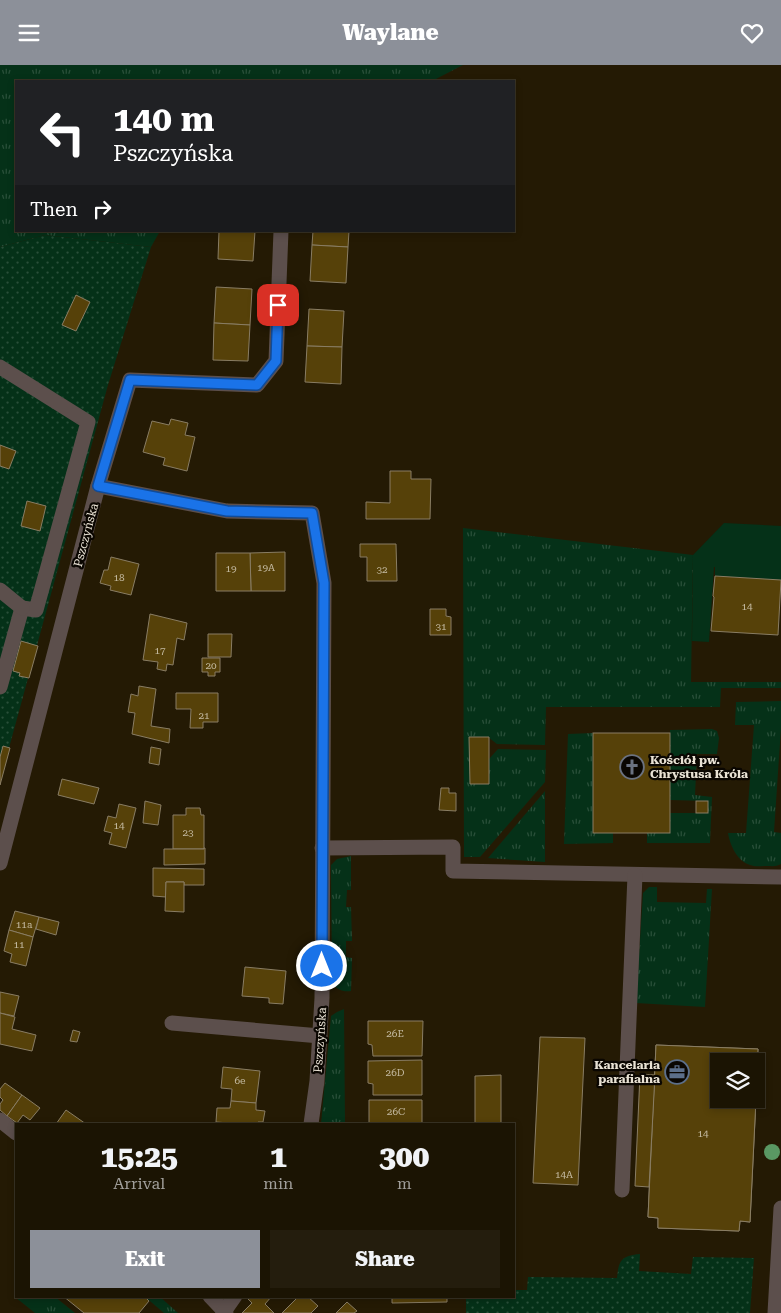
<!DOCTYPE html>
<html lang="en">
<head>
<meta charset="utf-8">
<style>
  body { margin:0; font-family:"Roboto Serif",serif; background:#241d0d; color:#f1f3f6; height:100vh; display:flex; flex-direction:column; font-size:19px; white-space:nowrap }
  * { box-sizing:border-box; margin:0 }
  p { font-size:16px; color:#a09e9a }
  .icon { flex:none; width:28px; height:28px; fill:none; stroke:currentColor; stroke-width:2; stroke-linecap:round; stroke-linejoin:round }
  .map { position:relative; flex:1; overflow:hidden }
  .drawer { position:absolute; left:15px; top:1058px; width:500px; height:175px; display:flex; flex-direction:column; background:#1b1403; border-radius:0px; box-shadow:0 2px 8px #0003,0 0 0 1px #393325 }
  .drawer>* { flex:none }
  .top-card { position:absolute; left:15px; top:15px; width:500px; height:152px; border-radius:0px; box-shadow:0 2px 8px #0003,0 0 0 1px #393325; background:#202124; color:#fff; overflow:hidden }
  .tools { position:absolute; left:710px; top:988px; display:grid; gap:10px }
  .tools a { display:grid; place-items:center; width:55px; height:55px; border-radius:0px; background:#1b1403; box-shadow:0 2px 8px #0003,0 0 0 1px #393325; font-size:25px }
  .pin { position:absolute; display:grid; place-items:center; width:42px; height:42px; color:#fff; margin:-21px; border-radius:10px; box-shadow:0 2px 8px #0006 }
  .me { position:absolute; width:55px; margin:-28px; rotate:0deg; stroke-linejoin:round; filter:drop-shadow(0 0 4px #0008) }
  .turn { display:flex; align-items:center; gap:18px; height:105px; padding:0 15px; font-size:22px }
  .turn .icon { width:65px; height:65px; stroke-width:2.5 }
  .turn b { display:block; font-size:35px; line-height:42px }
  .then { display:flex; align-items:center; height:48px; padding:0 15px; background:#0003; gap:10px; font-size:19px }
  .eta { display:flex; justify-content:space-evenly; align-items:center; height:85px; text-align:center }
  .eta b { font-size:30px; font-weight:800; line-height:35px }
  .cta { display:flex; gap:10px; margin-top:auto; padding:10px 15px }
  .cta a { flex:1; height:58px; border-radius:0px; background:#8c9099; color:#fff; font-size:20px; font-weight:800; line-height:58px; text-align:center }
  .cta a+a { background:#241d0d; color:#f1f3f6 }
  header { display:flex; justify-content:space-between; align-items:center; height:65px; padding:0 15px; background:#8c9099; color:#fff; font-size:22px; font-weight:800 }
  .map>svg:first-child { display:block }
  .grass { fill:url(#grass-tufts) }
  .park { fill:#053118 }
  .garden { fill:url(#garden-dots) }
  .building { fill:#564109; stroke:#897d64 }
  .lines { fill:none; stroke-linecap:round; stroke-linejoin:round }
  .minor { stroke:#5c4f4c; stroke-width:15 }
  .tree { fill:#5a9863 }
  .route-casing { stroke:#114b97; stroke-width:12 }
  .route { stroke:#1a73e8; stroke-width:9 }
  .labels { text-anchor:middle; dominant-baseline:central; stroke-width:4.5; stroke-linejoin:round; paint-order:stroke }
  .number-label { font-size:10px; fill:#c4baa1 }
  .street-label { font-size:12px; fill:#e9e2d4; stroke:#0a0601 }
  .poi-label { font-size:12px; font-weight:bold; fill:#e9e2d4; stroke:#0a0601; text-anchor:start }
</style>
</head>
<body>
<header><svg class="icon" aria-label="menu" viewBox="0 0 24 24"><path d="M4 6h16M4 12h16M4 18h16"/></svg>Waylane<svg class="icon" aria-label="heart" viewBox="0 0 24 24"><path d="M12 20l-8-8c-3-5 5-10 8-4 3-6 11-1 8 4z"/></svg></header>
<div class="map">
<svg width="781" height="1248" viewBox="0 0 781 1248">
  <defs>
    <pattern id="grass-tufts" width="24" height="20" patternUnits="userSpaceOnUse" patternTransform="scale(1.25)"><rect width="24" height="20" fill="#053118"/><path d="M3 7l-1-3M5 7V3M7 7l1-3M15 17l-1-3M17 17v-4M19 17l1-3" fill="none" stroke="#294f39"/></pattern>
    <pattern id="garden-dots" width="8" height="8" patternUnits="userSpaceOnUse" patternTransform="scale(1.25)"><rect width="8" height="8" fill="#053118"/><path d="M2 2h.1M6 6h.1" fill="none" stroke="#294f39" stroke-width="1.8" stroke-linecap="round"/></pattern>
  </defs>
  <rect width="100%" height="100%" fill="#241a04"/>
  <g class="grass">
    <polygon points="0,0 463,0 432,16 16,16 16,166 160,166 151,182 45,170 0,182"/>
    <polygon points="463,463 693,490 691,617 781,617 781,623 721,623 720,642 546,642 545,680 497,679 488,672 470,672 470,719 489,719 489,694 498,684 546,685 545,717 480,792 464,792"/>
    <path d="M 781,636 L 781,663 L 774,767 L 781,768 L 781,799 C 776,802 772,801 766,801 C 761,801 755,802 750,800 C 737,796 730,780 728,768 L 746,768 L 754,660 L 735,660 L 736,637 Z"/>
    <polygon points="712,664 717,666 719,673 717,689 697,689 695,730 712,732 710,778 647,778 647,768 670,748 708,748 708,736 670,735 670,665"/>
    <polygon points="593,668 593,768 613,768 613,778 564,779 568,669"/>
    <polygon points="545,726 545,797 487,793 488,793"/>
    <path d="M 351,791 L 351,825 L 347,825 L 346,842 L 351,842 L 352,876 L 346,876 L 346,892 L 352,893 L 351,926 C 343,927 337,925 332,918 L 331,805 L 331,800 L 337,794 Z"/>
    <polygon points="649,822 657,822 657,837 706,838 707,824 712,824 705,942 636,938 643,828"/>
    <polygon points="344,944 345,1059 321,1059 331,951 337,947"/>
    <polygon points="16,1225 16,1231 54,1231 75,1248 35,1248 15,1232"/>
    <polygon points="144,1231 159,1231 178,1248 164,1248"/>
  </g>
  <polygon class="park" points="724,458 781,461 781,515 715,511 715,502 714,502 709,577 692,576 693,490"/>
  <g class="garden">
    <polygon points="45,170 151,182 108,320 0,716 0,182"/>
    <path d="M 640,1189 L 639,1206 L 691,1209 L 693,1192 L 754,1193 L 750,1248 L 466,1248 L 466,1231 L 514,1231 L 514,1225 L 527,1225 L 528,1212 L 617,1213 C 619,1196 620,1191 640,1189 Z"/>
  </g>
  <g class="building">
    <polygon points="219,166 255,166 253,196 218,194"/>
    <polygon points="313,166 349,166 348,182 312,180"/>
    <polygon points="312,180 348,182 346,218 310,216"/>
    <polygon points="216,222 252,224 250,260 214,258"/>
    <polygon points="76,230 90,237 76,266 62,260"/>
    <polygon points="309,244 344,246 342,282 307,281"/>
    <polygon points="214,258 250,260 248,296 213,295"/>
    <polygon points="307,281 342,282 341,319 305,317"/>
    <polygon points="171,354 188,358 185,370 195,372 187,406 163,400 165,393 143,387 152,356 169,360"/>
    <polygon points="0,380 16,386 9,404 0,401"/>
    <polygon points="390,406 411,406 411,414 431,414 430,454 366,454 366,437 390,438"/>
    <polygon points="27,436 46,441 40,466 21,461"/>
    <polygon points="360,479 396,479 397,516 367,516 367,492 360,492"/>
    <polygon points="285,487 285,526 251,526 250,488"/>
    <polygon points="216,488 250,488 251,526 216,526"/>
    <polygon points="111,492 139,499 131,530 110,525 111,521 100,518 104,505 108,505"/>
    <polygon points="715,511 781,515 778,570 711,566 714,532 713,531"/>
    <polygon points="430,544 446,544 446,551 451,552 451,570 430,570"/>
    <polygon points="150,549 187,558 184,575 177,573 173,600 167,599 166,606 157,604 158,597 143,595"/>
    <polygon points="208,569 232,569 231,592 208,592"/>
    <polygon points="21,576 38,581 29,613 19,611 20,608 13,606"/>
    <polygon points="202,593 220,593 220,607 215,607 215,611 208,611 208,607 202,607"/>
    <polygon points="139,621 156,624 151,661 170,664 169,678 132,669 135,648 128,647 131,629 138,631"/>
    <polygon points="176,628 218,628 218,657 203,657 203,663 190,663 191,644 176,644"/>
    <rect x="593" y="668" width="77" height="100"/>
    <polygon points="469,672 489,672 489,719 470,719"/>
    <polygon points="3,681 10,683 0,720 0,692"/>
    <polygon points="151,682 161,684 159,700 149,698"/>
    <polygon points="62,714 99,723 94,739 58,730"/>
    <polygon points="441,723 449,723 449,728 456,728 456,746 439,745"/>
    <polygon points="145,736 161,740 158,760 143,758"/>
    <rect x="696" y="736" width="12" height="12"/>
    <polygon points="119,739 136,743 126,783 109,779 112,768 104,766 108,751 116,753"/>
    <polygon points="186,743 200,743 201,750 204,750 204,784 173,784 173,750 186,750"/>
    <polygon points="204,783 205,783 205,799 164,800 164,784 204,784"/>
    <polygon points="153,803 204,804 204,820 184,820 184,817 166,817 166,832 153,831"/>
    <polygon points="166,817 184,817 184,847 165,846"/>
    <polygon points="15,846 39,852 33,872 9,865"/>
    <polygon points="39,852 59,857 56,870 36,864"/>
    <polygon points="9,865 33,872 26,901 10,897 12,889 4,886"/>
    <polygon points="245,902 286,906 283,939 269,938 269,933 242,931"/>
    <polygon points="0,927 19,931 14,951 0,948"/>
    <polygon points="0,948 15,952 12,964 36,970 32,986 0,979"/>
    <polygon points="368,956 423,956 422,991 373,991 372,980 368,979"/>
    <polygon points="73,965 80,967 77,977 70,976"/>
    <polygon points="540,972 585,973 578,1120 533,1118"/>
    <polygon points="656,980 758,984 756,1020 756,996 719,996 719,1033 665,1031 662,1089 741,1092 743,1034 736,1034 756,1034 750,1157 740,1156 739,1166 658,1163 658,1153 648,1152"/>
    <polygon points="656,980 758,984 756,1020 756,996 719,996 719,1034 756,1034 750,1157 740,1156 739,1166 658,1163 658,1153 648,1152"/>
    <polygon points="422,995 422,1030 373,1030 373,1019 368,1018 368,996"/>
    <polygon points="223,1002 260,1006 256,1038 231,1036 232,1024 221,1023"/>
    <polygon points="640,1009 655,1010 649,1122 635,1121"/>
    <polygon points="501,1010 501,1059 475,1059 475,1011"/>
    <polygon points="5,1018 22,1030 7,1051 0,1045 0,1039 3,1035 0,1032 0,1024"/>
    <polygon points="22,1030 40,1043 30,1055 23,1050 17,1058 7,1051"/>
    <polygon points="369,1035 422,1035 422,1059 373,1059 369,1058"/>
    <polygon points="231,1036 256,1038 256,1045 265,1046 263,1057 258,1057 258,1059 243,1059 216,1057 217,1043 230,1043"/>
    <polygon points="66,1045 86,1059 56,1059"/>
    <polygon points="63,1231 144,1231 149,1236 139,1248 84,1248"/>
    <polygon points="251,1231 272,1231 265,1239 274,1248 242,1248 252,1238 248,1234"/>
    <polygon points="299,1231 307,1231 318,1241 311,1248 282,1248"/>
    <polygon points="392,1231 447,1231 447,1237 392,1238"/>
    <polygon points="347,1237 357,1246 354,1248 336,1248"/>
  </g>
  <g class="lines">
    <g class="minor">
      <polyline points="0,302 88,357 36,545 22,543 0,622"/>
      <polyline points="98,421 227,446 312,448 324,518 322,933 317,1016 311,1059"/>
      <polyline points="0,525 22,543"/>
      <polyline points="322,783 453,782 453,806 781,812"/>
      <polyline points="0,798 98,421 130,315 257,320 276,296 281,166"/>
      <polyline points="172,958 320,971"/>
      <polyline points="0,1055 16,1068"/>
      <polyline points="622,1125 635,810"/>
      <polyline points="210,1231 226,1248"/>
      <polyline points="223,1248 235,1231"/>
      <polyline points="775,1248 781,1143"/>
    </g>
  </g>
  <circle class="tree" cx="772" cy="1087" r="8"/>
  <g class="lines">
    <g class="route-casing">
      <polyline id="route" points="278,240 276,296 257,320 130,315 98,421 227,446 312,448 324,518 322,901"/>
    </g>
    <use href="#route" class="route"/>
  </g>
  <defs>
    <g id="church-ring" transform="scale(1.25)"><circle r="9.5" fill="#0a0601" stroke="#6b7280" stroke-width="1.5"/><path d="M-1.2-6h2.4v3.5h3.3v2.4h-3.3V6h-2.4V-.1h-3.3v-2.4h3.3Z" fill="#6b7280"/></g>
    <g id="office-ring" transform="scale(1.25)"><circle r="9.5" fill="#0a0601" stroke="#5c6f8a" stroke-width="1.5"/><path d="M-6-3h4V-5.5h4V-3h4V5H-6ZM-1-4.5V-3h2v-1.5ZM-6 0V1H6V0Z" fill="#5c6f8a"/></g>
  </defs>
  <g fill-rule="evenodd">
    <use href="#church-ring" x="632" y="702"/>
    <use href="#office-ring" x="677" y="1007"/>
  </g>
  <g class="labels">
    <g class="number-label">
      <text x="266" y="502">19A</text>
      <text x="231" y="503">19</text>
      <text x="382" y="504">32</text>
      <text x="119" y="512">18</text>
      <text x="747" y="541">14</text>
      <text x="441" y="561">31</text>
      <text x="160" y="585">17</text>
      <text x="211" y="600">20</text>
      <text x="204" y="650">21</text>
      <text x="119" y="760">14</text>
      <text x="188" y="767">23</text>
      <text x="24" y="859">11a</text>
      <text x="19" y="879">11</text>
      <text x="395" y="968">26E</text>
      <text x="395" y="1007">26D</text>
      <text x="240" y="1015">6e</text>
      <text x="396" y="1046">26C</text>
      <text x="703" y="1068">14</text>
      <text x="564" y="1109">14A</text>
    </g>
    <g class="street-label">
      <text transform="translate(86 470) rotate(-75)">Pszczyńska</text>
      <text transform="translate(320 975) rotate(-86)">Pszczyńska</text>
    </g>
    <g class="poi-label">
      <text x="650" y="695">Kościół pw.<tspan x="650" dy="14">Chrystusa Króla</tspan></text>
      <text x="660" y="1000" text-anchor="end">Kancelaria<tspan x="660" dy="14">parafialna</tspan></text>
    </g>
  </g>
</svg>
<div class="tools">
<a><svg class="icon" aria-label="layers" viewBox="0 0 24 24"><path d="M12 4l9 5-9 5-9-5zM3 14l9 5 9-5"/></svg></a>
</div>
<div class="pin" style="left:278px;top:240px;background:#d93025"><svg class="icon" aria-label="arrive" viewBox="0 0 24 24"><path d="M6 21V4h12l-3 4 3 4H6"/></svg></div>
<svg class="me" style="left:322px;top:901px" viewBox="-20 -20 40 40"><circle r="17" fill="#1a73e8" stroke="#fff" stroke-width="3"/><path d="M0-11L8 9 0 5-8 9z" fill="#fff"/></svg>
<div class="top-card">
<div class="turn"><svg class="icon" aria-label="left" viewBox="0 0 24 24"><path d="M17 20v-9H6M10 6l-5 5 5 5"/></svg><div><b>140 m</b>Pszczyńska</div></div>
<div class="then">Then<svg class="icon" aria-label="right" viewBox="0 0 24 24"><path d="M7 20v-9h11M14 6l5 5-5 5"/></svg></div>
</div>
<section class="drawer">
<div class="eta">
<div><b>15:25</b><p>Arrival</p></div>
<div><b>1</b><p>min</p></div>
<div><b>300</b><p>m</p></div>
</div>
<div class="cta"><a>Exit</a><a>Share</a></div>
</section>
</div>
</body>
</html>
